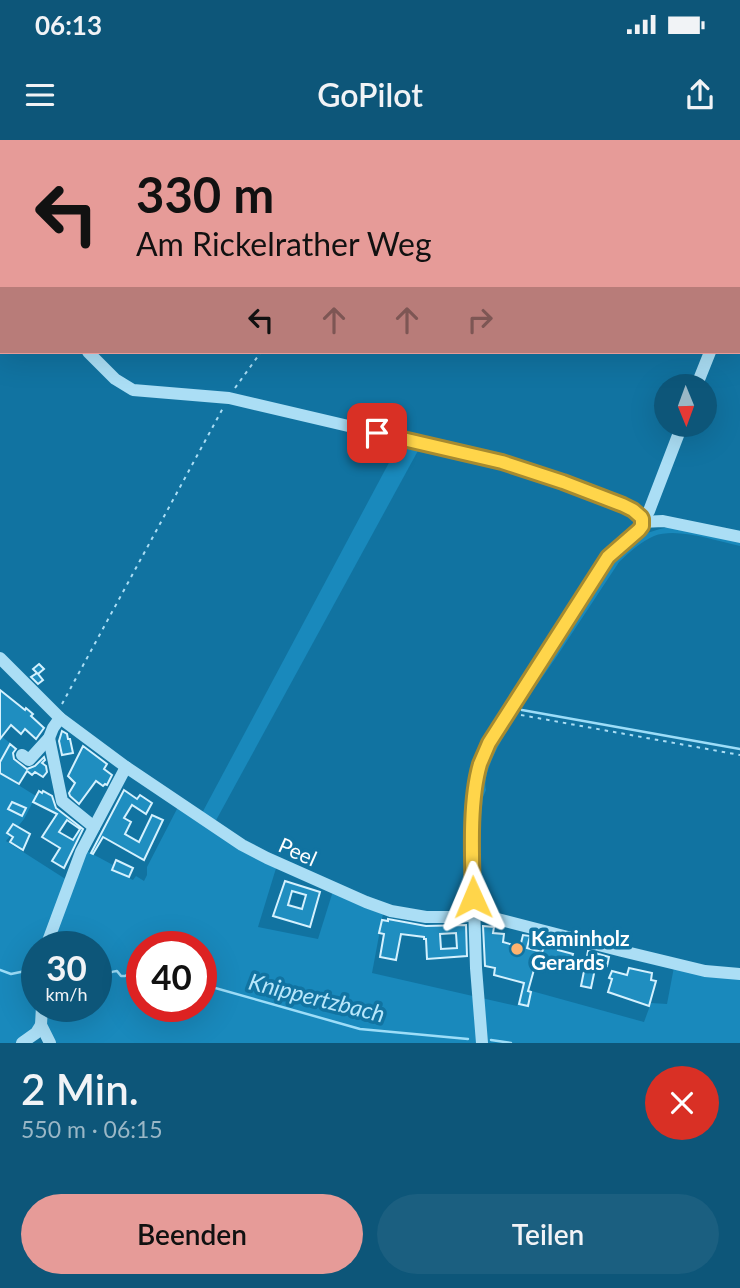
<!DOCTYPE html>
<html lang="de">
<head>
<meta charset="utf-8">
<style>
  body { margin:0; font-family:Lato,sans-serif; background:#1b5f80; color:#f1f3f6; height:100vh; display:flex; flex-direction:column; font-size:26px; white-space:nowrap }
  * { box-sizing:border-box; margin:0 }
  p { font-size:23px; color:#9ab7c6 }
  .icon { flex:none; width:38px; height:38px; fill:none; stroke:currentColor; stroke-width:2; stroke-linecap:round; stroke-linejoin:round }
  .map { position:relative; height:903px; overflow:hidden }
  .sheet { display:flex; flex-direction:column; background:#0d5679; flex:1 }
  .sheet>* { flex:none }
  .hud { position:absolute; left:0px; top:0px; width:740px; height:214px; box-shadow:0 7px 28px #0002; background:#e69b98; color:#111; overflow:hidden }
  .needle { width:46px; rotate:179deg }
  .tools { position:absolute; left:654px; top:234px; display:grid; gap:14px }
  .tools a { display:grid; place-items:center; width:63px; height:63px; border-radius:50%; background:#0d5679; box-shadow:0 7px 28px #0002; font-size:35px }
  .speed { position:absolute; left:21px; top:791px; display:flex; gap:14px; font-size:35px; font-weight:700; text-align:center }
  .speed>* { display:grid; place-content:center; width:91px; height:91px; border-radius:50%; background:#0d5679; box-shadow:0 7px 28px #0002; line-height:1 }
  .speed small { font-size:18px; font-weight:400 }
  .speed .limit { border:10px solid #d22; background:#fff; color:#111 }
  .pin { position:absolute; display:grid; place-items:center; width:60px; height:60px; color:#fff; margin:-30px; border-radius:14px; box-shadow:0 4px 10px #0006 }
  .me { position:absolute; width:77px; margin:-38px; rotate:359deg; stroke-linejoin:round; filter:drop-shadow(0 0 5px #0008) }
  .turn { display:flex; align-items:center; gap:24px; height:147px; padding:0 21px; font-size:32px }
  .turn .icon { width:91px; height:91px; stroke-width:2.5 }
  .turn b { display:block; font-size:49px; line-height:60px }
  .lanes { display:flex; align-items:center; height:66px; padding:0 21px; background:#0003; justify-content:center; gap:35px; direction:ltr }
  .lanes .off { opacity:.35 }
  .round { display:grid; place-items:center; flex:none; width:74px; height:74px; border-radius:37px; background:#1b5f80 }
  .head { display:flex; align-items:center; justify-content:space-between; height:119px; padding:0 21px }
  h1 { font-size:42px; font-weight:600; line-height:52px }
  .button { display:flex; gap:14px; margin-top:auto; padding:14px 21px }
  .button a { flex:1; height:80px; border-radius:42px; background:#e69b98; color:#111; font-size:28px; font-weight:600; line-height:80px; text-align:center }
  .button a+a { background:#1b5f80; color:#f1f3f6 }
  .status { display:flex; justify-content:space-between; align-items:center; height:49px; padding:0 35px; background:#0d5679; direction:ltr }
  .status svg { height:19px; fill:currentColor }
  header { display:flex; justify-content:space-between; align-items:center; height:91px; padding:0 21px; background:#0d5679; font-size:32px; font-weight:600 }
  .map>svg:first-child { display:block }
  .green { fill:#1989bc; fill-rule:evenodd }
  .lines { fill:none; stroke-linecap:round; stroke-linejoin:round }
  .stream { stroke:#9dddf8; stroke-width:2.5 }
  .building { fill:#1f8ec0; stroke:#d4f1fe; stroke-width:2; fill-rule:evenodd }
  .path { stroke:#abdef5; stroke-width:2; stroke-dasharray:3.5 5; stroke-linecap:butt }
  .minor { stroke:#abdef5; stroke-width:12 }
  .route-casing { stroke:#a68a30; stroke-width:18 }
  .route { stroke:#ffd54a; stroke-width:12 }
  .poi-dot { fill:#ffb36f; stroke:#1173a1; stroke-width:2.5 }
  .labels { text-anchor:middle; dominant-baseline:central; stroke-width:7; stroke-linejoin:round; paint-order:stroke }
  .street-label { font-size:21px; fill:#fff; stroke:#1173a1 }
  .poi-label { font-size:21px; font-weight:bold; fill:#fff; stroke:#1173a1; text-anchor:start }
  .water-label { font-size:23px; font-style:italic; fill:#b8e7fb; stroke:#1173a1 }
</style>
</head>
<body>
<div class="status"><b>06:13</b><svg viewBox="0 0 49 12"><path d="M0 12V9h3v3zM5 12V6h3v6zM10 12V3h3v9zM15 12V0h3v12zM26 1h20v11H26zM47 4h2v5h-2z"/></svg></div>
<header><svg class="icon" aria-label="menu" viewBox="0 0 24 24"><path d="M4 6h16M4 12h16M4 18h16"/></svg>GoPilot<svg class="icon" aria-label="share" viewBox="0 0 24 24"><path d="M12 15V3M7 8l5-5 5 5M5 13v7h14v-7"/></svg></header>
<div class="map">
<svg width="740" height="903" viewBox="0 0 740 903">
  <rect width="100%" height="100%" fill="#1173a1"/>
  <g class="green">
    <polygon points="400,302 420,307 214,684 201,675"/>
    <path d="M 670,387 L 740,401 L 740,406 C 716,401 677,387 654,396 C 640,402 630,412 619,422 C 599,452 579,483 559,513 C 542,539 478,622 486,650 L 483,657 L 481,677 L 479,766 L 476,707 L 478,672 L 483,629 L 496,599 L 606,429 C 625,405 639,392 670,387 Z"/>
    <path d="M 0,595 L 11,604 L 5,616 L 7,638 L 36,656 L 24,679 L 6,701 L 67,740 L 85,710 L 113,725 L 112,730 L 133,740 L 136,736 L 144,741 L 147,735 L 147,727 L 178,667 L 277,725 L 258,787 L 318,799 L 333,751 L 383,774 L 372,833 L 517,866 L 524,851 L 528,850 L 644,882 L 651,863 L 667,864 L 674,827 L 740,839 L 740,903 L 54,903 L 47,886 L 17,903 L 0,903 ZM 37,807 L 96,807 L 96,866 L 37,866 ZM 142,807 L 201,807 L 201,866 L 142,866 Z"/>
  </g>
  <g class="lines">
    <g class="stream">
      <polyline points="522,570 740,609"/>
      <polyline points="0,830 11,834 30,830 36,833"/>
      <polyline points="201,844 360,889 468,899"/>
      <path d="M 96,850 C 100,841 105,832 117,831 L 121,836 L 125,836 L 134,831 L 142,830"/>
      <polyline points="67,866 67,871 73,876 80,873 89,866"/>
      <polyline points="491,900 511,903"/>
    </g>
  </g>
  <g class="building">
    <polygon points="39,524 44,529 38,534 43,540 38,544 31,537 37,533 33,529"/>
    <polygon points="0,550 25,570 26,568 33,574 31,576 44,588 36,599 25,589 21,594 11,585 0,599"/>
    <polygon points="62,591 67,594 68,599 70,599 73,613 62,615 59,601"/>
    <polygon points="10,604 16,609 13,613 14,619 27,629 35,626 44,617 45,620 42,623 46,626 47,632 43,637 35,632 32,635 27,631 19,644 0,633 0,622"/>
    <polygon points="83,606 107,624 104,629 112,635 107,645 105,644 103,646 96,641 79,664 70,656 69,653 75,643 68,636"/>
    <polygon points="124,650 137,659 140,655 152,663 146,674 132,665 124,678 131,682 125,694 139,702 152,675 163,680 144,720 103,697 93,714 91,713"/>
    <path d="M 39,651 L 42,653 L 43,651 L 52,656 L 56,668 L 83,689 L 64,728 L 52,721 L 60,708 L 42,697 L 57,674 L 33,662 ZM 67,680 L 80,689 L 73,700 L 59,692 Z"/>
    <polygon points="12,662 26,668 22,676 8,669"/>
    <polygon points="13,684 30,694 23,710 10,702 13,697 7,693"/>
    <polygon points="116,720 133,728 129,737 112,730"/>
    <path d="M 285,741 L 320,752 L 310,787 L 273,776 ZM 292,751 L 306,755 L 302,769 L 288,765 Z"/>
    <path d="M 388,779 L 426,786 L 466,785 L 467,816 L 427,819 L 426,799 L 424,799 L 424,797 L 401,794 L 396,820 L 380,817 L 384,794 L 379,793 L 382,780 L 388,781 ZM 456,793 L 457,808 L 441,809 L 440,794 Z"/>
    <polygon points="483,786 494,787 493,793 504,794 503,802 520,807 523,795 530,796 527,808 542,812 547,801 559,804 558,810 573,814 570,825 541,816 540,820 537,819 528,851 531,852 528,866 519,864 524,843 494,835 495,828 485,826"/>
    <polygon points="588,811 609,817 607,826 596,824 591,848 581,846"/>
    <polygon points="629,828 652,833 651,840 656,841 649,866 608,852 612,839 609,838 612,831 627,835"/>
  </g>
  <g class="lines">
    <g class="path">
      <polyline points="406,2 407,0"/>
      <polyline points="235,248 261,212"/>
      <polyline points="62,564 223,268"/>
      <polyline points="521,575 740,615"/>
    </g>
    <g class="minor">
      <polyline points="0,124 2,126"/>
      <polyline points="738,136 740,132"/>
      <polyline points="0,147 2,144"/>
      <polyline points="88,212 115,239 133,250 229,258 502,322 563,342 623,364 639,374 642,382"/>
      <polyline points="696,247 710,212"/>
      <polyline points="642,382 663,381 740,397"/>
      <polyline points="0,518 60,578 126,627 242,705 267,718 366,762 391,771 426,777 461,777 478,774 622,811 705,831 740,834"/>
      <polyline points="49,598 62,661 94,687"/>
      <polyline points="22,615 29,620 49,598 53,588 60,578"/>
      <polyline points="47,807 48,801 81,712 126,627"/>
      <polyline points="42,866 41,885 50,903"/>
      <polyline points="22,903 36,893 41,885"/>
      <polyline points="482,903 476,828 472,701 475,648 480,624 489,603 500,585 608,417 641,388 642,382 649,371 682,285"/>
    </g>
  </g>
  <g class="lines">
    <g class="route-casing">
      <path id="route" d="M 377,293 L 502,322 L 563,342 L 623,365 L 633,370 L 641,377 L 642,379 L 642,386 L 639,390 L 608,417 L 489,603 C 486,610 483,617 480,624 C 469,662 472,717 473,757"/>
    </g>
    <use href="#route" class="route"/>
  </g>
  <circle class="poi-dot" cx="517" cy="809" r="7"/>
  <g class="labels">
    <g class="street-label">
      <text transform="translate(298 711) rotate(24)">Peel</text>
    </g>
    <g class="poi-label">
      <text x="531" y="797">Kaminholz<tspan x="531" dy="24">Gerards</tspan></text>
    </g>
    <g class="water-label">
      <text transform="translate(317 857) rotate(14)">Knippertzbach</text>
    </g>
  </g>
</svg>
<div class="tools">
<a><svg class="needle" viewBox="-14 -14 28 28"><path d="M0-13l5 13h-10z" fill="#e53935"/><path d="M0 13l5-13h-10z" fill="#9ab7c6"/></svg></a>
</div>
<div class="speed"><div>30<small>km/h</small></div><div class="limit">40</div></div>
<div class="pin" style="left:377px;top:293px;background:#d93025"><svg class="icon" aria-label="arrive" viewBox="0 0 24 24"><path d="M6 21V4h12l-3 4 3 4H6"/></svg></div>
<svg class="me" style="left:473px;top:757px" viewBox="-20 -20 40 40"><path d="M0-17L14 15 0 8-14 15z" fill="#ffd54a" stroke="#fff" stroke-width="4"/></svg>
<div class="hud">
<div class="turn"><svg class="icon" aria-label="left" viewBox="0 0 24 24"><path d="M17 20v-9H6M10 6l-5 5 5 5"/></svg><div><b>330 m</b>Am Rickelrather Weg</div></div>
<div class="lanes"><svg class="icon" aria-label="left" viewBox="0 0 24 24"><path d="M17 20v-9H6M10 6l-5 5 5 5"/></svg><svg class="icon off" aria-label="ahead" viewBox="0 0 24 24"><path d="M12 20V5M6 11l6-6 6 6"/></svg><svg class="icon off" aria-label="ahead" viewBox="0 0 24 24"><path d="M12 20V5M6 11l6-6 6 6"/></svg><svg class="icon off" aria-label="right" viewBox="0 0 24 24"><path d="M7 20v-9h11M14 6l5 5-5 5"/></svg></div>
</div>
</div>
<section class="sheet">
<div class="head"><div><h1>2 Min.</h1><p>550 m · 06:15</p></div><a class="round" style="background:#d93025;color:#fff"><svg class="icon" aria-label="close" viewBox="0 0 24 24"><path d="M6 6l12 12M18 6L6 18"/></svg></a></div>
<div class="button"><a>Beenden</a><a>Teilen</a></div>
</section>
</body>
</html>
